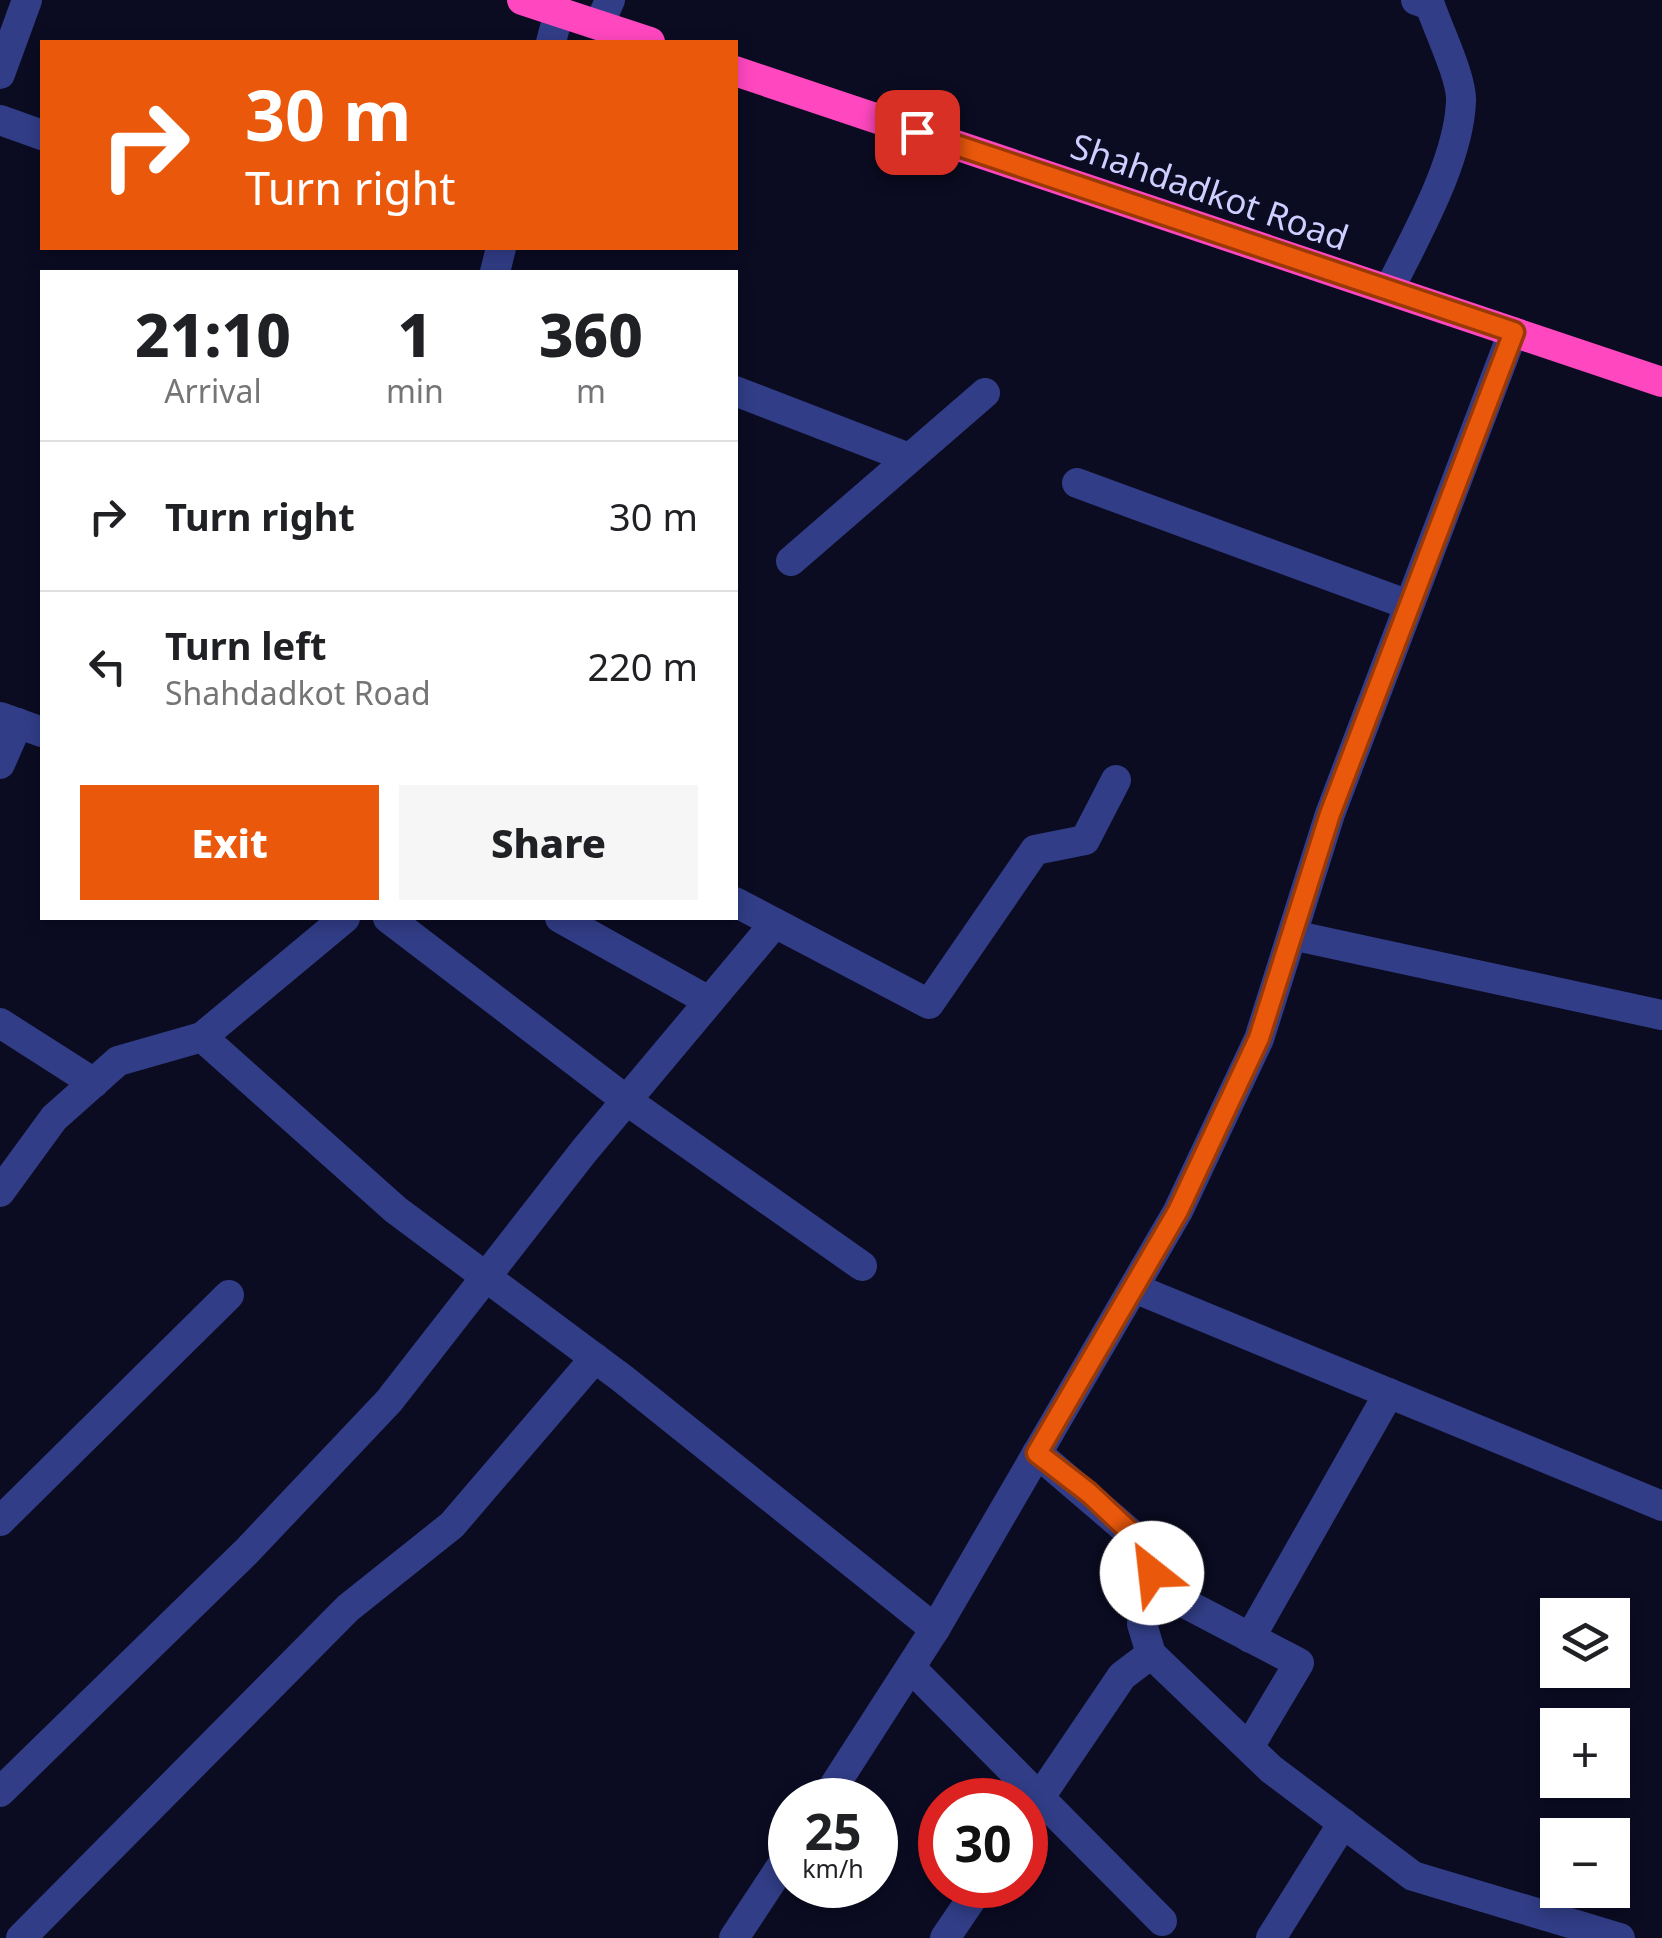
<!DOCTYPE html>
<html lang="en">
<head>
<meta charset="utf-8">
<style>
  body { margin:0; font-family:"Noto Sans",sans-serif; background:#f6f6f6; color:#202124; height:100vh; display:flex; flex-direction:column; font-size:38px; white-space:nowrap }
  * { box-sizing:border-box; margin:0 }
  p { font-size:32px; color:#757577 }
  .icon { flex:none; width:55px; height:55px; fill:none; stroke:currentColor; stroke-width:2; stroke-linecap:round; stroke-linejoin:round }
  .map { position:relative; flex:1; overflow:hidden }
  .panel { position:absolute; left:40px; top:270px; width:698px; height:650px; display:flex; flex-direction:column; background:#fff; border-radius:0px; box-shadow:0 5px 15px #0003 }
  .panel>* { flex:none }
  .hud { position:absolute; left:40px; top:40px; width:698px; height:210px; border-radius:0px; box-shadow:0 5px 15px #0003; background:#ea580c; color:#fff; overflow:hidden }
  .tools { position:absolute; left:1540px; top:1598px; display:grid; gap:20px }
  .tools a { display:grid; place-items:center; width:90px; height:90px; border-radius:0px; background:#fff; box-shadow:0 5px 15px #0003; font-size:50px }
  .speed { position:absolute; left:768px; top:1778px; display:flex; gap:20px; font-size:50px; font-weight:700; text-align:center }
  .speed>* { display:grid; place-content:center; width:130px; height:130px; border-radius:50%; background:#fff; box-shadow:0 5px 15px #0003; line-height:1 }
  .speed small { font-size:25px; font-weight:400 }
  .speed .limit { border:15px solid #d22; background:#fff; color:#111 }
  .pin { position:absolute; display:grid; place-items:center; width:85px; height:85px; color:#fff; margin:-42px; border-radius:20px; box-shadow:0 5px 15px #0006 }
  .me { position:absolute; width:110px; margin:-55px; rotate:331deg; stroke-linejoin:round; filter:drop-shadow(0 0 8px #0008) }
  .turn { display:flex; align-items:center; gap:35px; height:210px; padding:0 40px; font-size:45px }
  .turn .icon { width:130px; height:130px; stroke-width:2.5 }
  .turn b { display:block; font-size:70px; line-height:85px }
  .eta { display:flex; justify-content:space-evenly; align-items:center; height:170px; text-align:center }
  .eta b { font-size:60px; font-weight:800; line-height:70px }
  .primary-button { display:flex; gap:20px; margin-top:auto; padding:20px 40px }
  .primary-button a { flex:1; height:115px; border-radius:0px; background:#ea580c; color:#fff; font-size:40px; font-weight:800; line-height:115px; text-align:center }
  .primary-button a+a { background:#f6f6f6; color:#202124 }
  ul { padding:0; list-style:none }
  li { display:flex; align-items:center; gap:30px; height:150px; padding:0 40px; border-top:2px solid #e0e0e0 }
  li div { flex:1 }
  li b { display:block; font-size:38px }
  li em { font-style:normal }
  .map>svg:first-child { display:block }
  .lines { fill:none; stroke-linecap:round; stroke-linejoin:round }
  .minor { stroke:#313d86; stroke-width:30 }
  .highway { stroke:#ff47bf; stroke-width:30 }
  .route-casing { stroke:#983908; stroke-width:25 }
  .route { stroke:#ea580c; stroke-width:18 }
  .labels { text-anchor:middle; dominant-baseline:central; stroke-width:9; stroke-linejoin:round; paint-order:stroke }
  .street-label { font-size:35px; fill:#cccfff; stroke:#0b0b22 }
</style>
</head>
<body>
<div class="map">
<svg width="1662" height="1938" viewBox="0 0 1662 1938">
  <rect width="100%" height="100%" fill="#0b0b22"/>
  <g class="lines">
    <g class="minor">
      <polyline points="599,25 610,0"/>
      <polyline points="551,42 559,12"/>
      <polyline points="0,74 27,0"/>
      <polyline points="0,120 42,135"/>
      <polyline points="495,272 501,248"/>
      <path d="M 1389,290 C 1415,237 1459,161 1461,101 C 1462,78 1438,29 1430,5 L 1416,0"/>
      <polyline points="735,391 909,458"/>
      <polyline points="1077,483 1409,605"/>
      <polyline points="791,561 985,393"/>
      <polyline points="0,717 42,732"/>
      <polyline points="0,764 18,723"/>
      <polyline points="735,902 929,1004 1035,850 1085,840 1116,780"/>
      <polyline points="388,918 626,1100 862,1266"/>
      <polyline points="560,918 709,1001"/>
      <polyline points="1292,935 1662,1015"/>
      <polyline points="0,1023 94,1083"/>
      <polyline points="202,1037 396,1210 623,1379 935,1629"/>
      <polyline points="0,1192 54,1118 118,1061 202,1037 345,918"/>
      <polyline points="1134,1288 1662,1506"/>
      <polyline points="1037,1453 1142,1543 1152,1573 1142,1624 1151,1654 1271,1769 1413,1876 1620,1938"/>
      <polyline points="0,1521 229,1295"/>
      <polyline points="1150,1585 1299,1663 1249,1747"/>
      <polyline points="1250,1638 1389,1393"/>
      <polyline points="911,1668 1162,1921"/>
      <polyline points="0,1792 247,1551 389,1401 584,1151 775,923"/>
      <polyline points="825,1800 935,1629 1178,1211 1259,1039 1330,814 1513,332"/>
      <polyline points="1025,1819 1122,1676 1151,1654"/>
      <polyline points="21,1938 348,1608 452,1525 595,1358"/>
      <polyline points="734,1938 790,1853"/>
      <polyline points="945,1938 981,1885"/>
      <polyline points="1271,1938 1343,1823"/>
    </g>
    <g class="highway">
      <polyline points="522,0 650,42"/>
      <polyline points="735,71 1662,382"/>
    </g>
  </g>
  <g class="lines">
    <g class="route-casing">
      <polyline id="route" points="917,132 1514,332 1330,814 1259,1038 1178,1211 1037,1453 1089,1493 1142,1543 1152,1573"/>
    </g>
    <use href="#route" class="route"/>
  </g>
  <g class="labels">
    <g class="street-label">
      <text transform="translate(1210 191) rotate(19)">Shahdadkot Road</text>
    </g>
  </g>
</svg>
<div class="tools">
<a><svg class="icon" aria-label="layers" viewBox="0 0 24 24"><path d="M12 4l9 5-9 5-9-5zM3 14l9 5 9-5"/></svg></a>
<a>+</a>
<a>−</a>
</div>
<div class="speed"><div>25<small>km/h</small></div><div class="limit">30</div></div>
<div class="pin" style="left:917px;top:132px;background:#d93025"><svg class="icon" aria-label="arrive" viewBox="0 0 24 24"><path d="M6 21V4h12l-3 4 3 4H6"/></svg></div>
<svg class="me" style="left:1152px;top:1573px" viewBox="-20 -20 40 40"><circle r="19" fill="#fff"/><path d="M0-13L10 11 0 6-10 11z" fill="#ea580c"/></svg>
<div class="hud">
<div class="turn"><svg class="icon" aria-label="right" viewBox="0 0 24 24"><path d="M7 20v-9h11M14 6l5 5-5 5"/></svg><div><b>30 m</b>Turn right</div></div>
</div>
<section class="panel">
<div class="eta">
<div><b>21:10</b><p>Arrival</p></div>
<div><b>1</b><p>min</p></div>
<div><b>360</b><p>m</p></div>
</div>
<ul>
<li><svg class="icon" aria-label="right" viewBox="0 0 24 24"><path d="M7 20v-9h11M14 6l5 5-5 5"/></svg><div><b>Turn right</b></div><em>30 m</em></li>
<li><svg class="icon" aria-label="left" viewBox="0 0 24 24"><path d="M17 20v-9H6M10 6l-5 5 5 5"/></svg><div><b>Turn left</b><p>Shahdadkot Road</p></div><em>220 m</em></li>
</ul>
<div class="primary-button"><a>Exit</a><a>Share</a></div>
</section>
</div>
</body>
</html>
